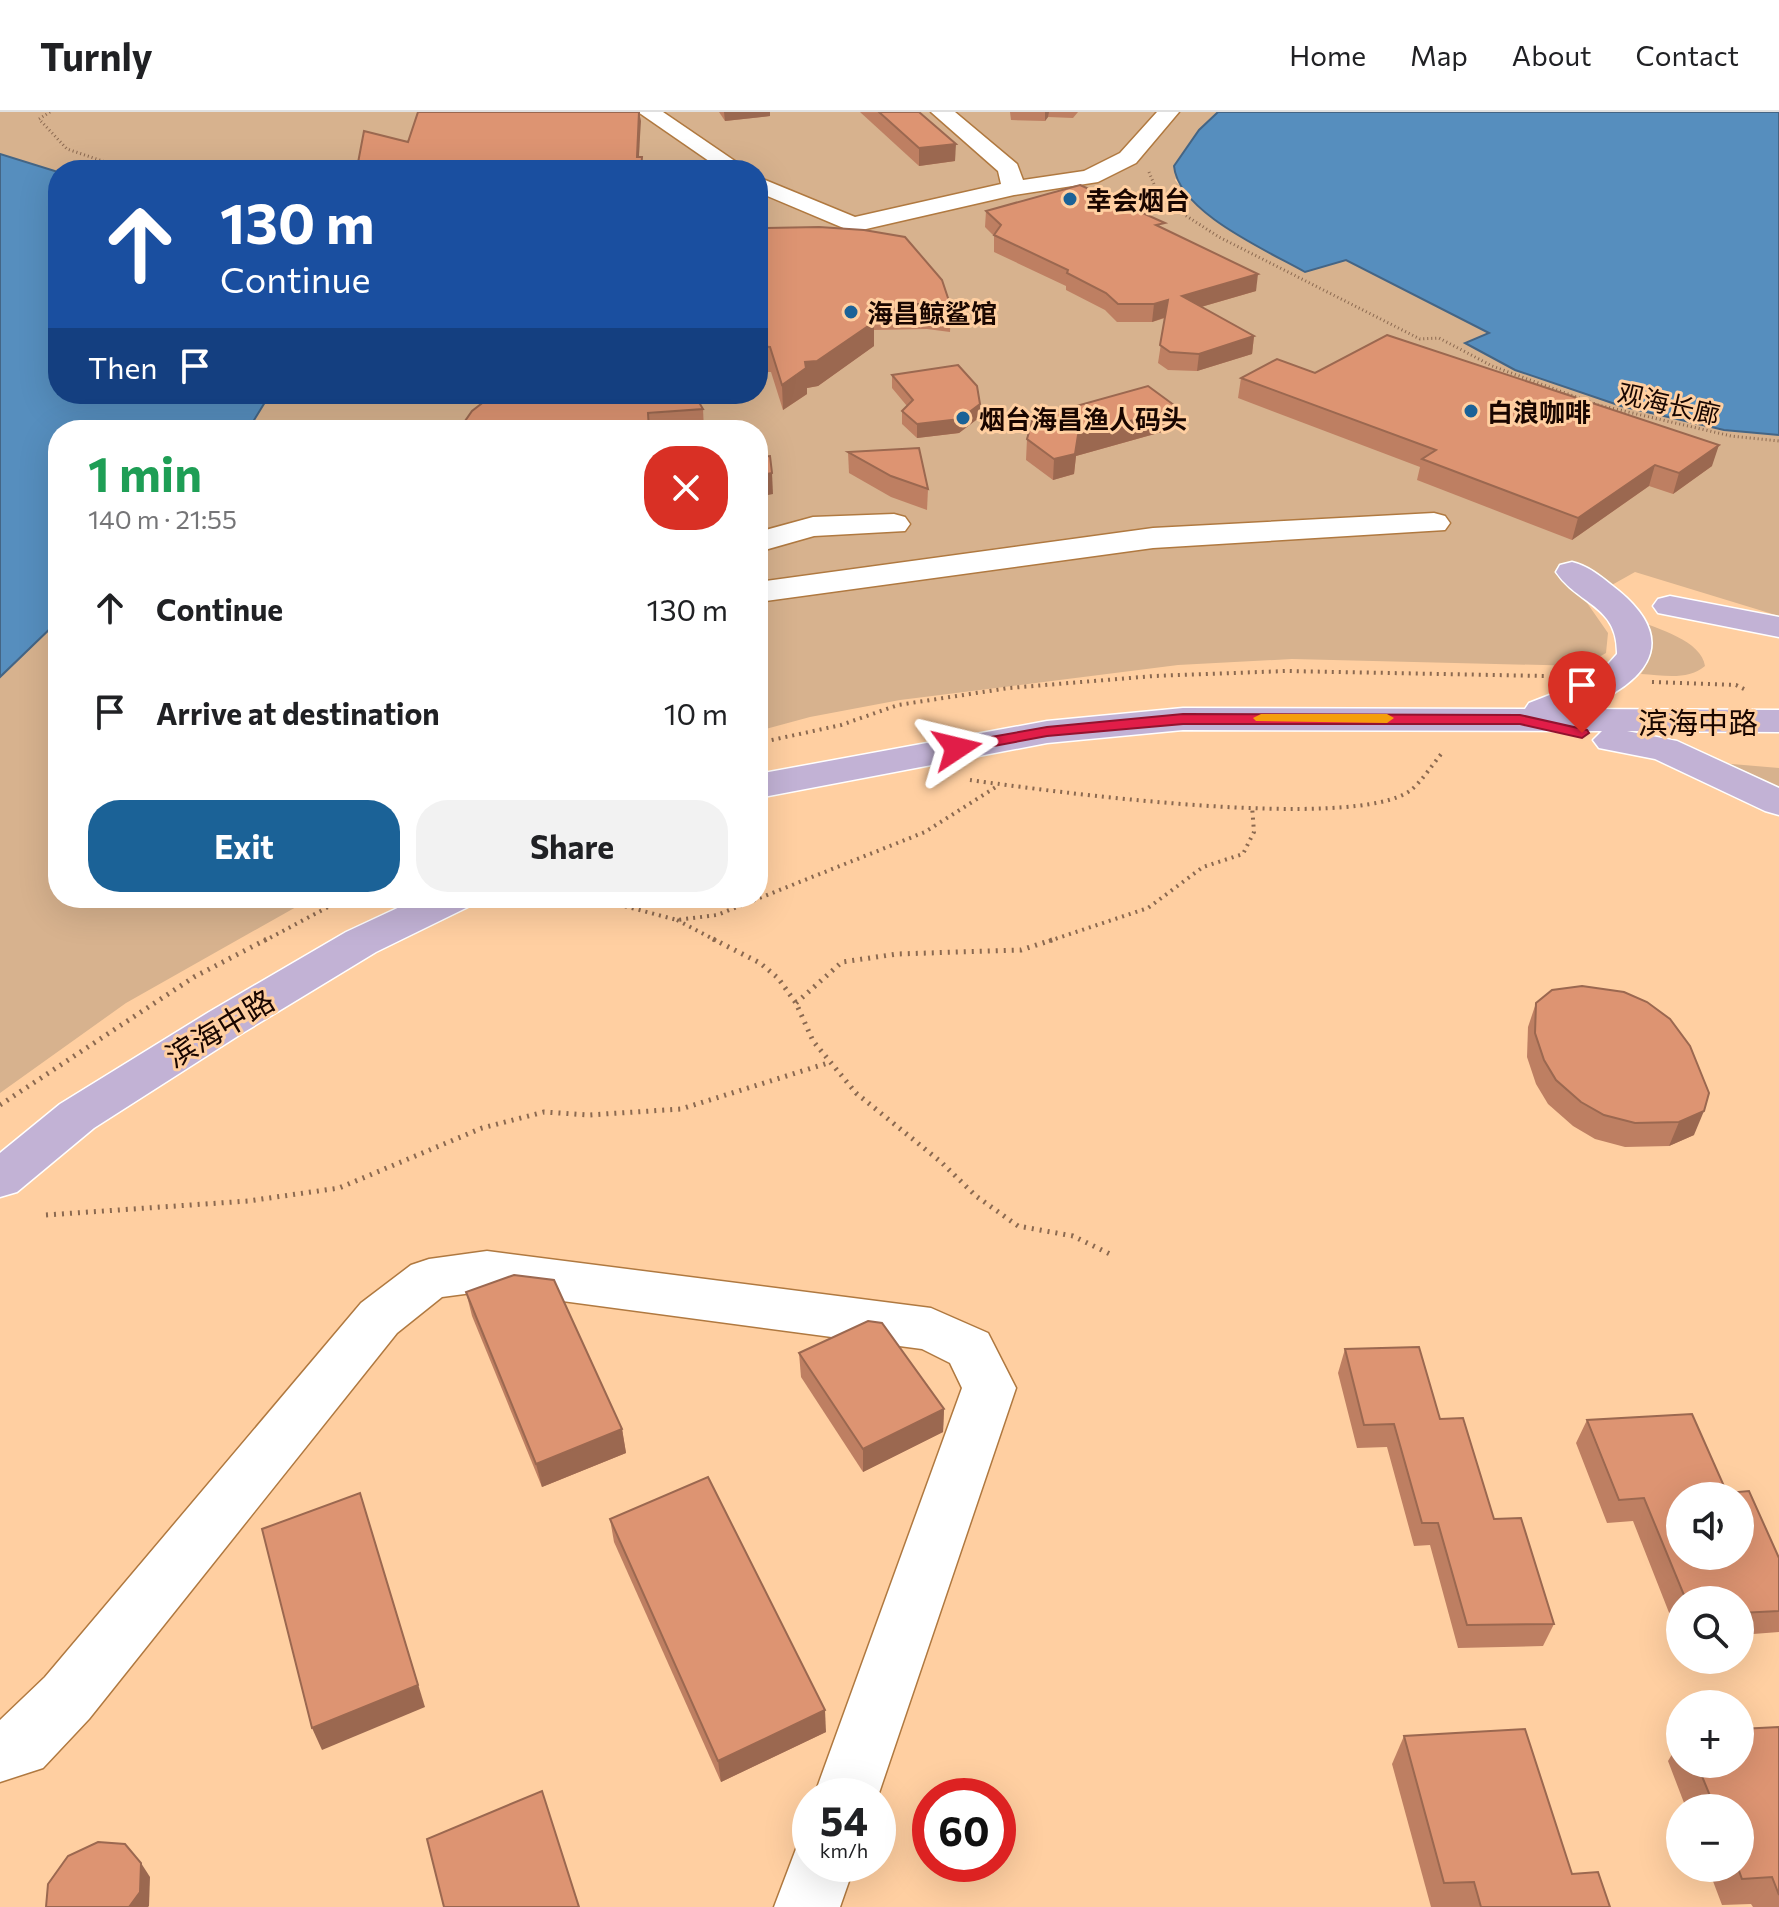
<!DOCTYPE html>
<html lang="en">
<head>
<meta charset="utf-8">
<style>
  body { margin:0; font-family:Commissioner,"Noto Sans SC",sans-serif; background:#f2f2f2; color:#202124; height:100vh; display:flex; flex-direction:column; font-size:30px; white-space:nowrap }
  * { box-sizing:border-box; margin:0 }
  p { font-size:26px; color:#757577 }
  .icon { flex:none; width:44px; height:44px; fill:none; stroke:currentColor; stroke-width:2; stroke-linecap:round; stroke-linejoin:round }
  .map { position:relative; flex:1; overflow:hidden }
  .side { position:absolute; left:48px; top:308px; width:720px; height:488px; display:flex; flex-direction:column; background:#fff; border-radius:32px; box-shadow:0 8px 32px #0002 }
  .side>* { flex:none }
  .banner { position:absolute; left:48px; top:48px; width:720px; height:244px; border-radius:32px; box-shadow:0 8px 32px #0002; background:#1a4fa0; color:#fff; overflow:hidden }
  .tools { position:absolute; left:1666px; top:1370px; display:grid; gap:16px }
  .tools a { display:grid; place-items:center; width:88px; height:88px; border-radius:50%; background:#fff; box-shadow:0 8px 32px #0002; font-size:40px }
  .speed { position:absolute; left:792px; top:1666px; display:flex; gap:16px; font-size:40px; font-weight:700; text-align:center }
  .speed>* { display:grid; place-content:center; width:104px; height:104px; border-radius:50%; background:#fff; box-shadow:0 8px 32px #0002; line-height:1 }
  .speed small { font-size:20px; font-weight:400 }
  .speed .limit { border:12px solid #d22; background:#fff; color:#111 }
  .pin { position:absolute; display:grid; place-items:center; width:68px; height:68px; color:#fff; margin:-82px -34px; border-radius:50% 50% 50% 0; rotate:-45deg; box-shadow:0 0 8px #0007 }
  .pin .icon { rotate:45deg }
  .me { position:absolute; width:88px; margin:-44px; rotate:80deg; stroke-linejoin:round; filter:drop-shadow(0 0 6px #0008) }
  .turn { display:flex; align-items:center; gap:28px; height:168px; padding:0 40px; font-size:36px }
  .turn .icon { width:104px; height:104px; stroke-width:2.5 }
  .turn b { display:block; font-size:56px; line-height:68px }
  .then { display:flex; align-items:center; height:76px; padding:0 40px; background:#0003; gap:16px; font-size:30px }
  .round { display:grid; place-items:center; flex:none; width:84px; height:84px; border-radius:32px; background:#f2f2f2 }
  .overview { display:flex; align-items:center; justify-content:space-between; height:136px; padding:0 40px }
  h1 { font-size:48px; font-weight:700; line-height:60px; color:#1e9e55 }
  .primary-button { display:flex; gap:16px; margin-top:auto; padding:16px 40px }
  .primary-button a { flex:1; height:92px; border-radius:32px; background:#1b6297; color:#fff; font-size:32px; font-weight:700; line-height:92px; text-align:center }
  .primary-button a+a { background:#f2f2f2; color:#202124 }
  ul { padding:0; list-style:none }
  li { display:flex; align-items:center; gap:24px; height:104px; padding:0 40px }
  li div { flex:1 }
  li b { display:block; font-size:30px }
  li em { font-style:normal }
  header { display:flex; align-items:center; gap:48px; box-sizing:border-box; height:112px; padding:0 40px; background:#fff; border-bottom:2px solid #e0e0e0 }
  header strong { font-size:38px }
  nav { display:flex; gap:44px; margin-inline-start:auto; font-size:28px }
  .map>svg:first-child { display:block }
  .green { fill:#d7b28e }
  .water { fill:#568ebe; stroke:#446585; stroke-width:2 }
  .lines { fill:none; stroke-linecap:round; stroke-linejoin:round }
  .minor-casing { stroke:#b07940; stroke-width:3 }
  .major-casing { stroke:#fff; stroke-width:3 }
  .path-far2 { stroke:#8b6950; stroke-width:3; stroke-dasharray:1 3; stroke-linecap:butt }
  .path-far1 { stroke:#8b6950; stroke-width:4; stroke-dasharray:2 5; stroke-linecap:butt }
  .path { stroke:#8b6950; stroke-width:5; stroke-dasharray:2 6; stroke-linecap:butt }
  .minor { fill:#fff; fill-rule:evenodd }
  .major { fill:#c2b2d5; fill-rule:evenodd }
  .wall { fill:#be7f62 }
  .shaded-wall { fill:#9b6850 }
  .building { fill:#dd9472; stroke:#9b6850; stroke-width:2; fill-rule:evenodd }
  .route { fill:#e11d48; stroke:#92132f; stroke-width:2 }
  .slow { fill:#f59e0b }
  .poi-dot { fill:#1b6297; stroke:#ffcfa1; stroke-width:3 }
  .labels { text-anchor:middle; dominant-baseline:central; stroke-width:6; stroke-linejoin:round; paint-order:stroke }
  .far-poi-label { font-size:26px; font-weight:bold; fill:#190600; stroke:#ffcfa1; text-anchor:start }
  .far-street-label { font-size:26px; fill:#190600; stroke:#ffcfa1 }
  .street-label { font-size:30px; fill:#190600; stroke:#ffcfa1 }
</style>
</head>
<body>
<header>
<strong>Turnly</strong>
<nav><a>Home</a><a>Map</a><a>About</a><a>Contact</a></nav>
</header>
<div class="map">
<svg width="1779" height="1795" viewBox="0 0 1779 1795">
  <rect width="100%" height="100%" fill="#ffcfa1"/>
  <g class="green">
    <polygon points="0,0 1218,0 1199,18 1175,68 1196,93 1231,118 1345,148 1490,221 1466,230 1515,258 1621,294 1724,318 1779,323 1779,504 1635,460 1585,488 1608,521 1606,541 1583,554 1292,547 1178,553 900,588 810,605 758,619 758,318 248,318 270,282 758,282 758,58 58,60 0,42"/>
    <path d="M 1635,508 C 1657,516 1702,529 1705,554 C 1687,569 1663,563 1641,562 C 1656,540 1646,530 1635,508 Z"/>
    <polygon points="58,509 58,786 312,786 126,891 0,981 0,565"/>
    <polygon points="1720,651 1779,656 1779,680"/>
  </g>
  <g class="water">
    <path d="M 1218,0 L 1779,0 L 1779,323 L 1724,318 L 1621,294 L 1515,258 L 1465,231 L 1489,221 L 1346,148 L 1305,160 C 1268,139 1178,100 1174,54 L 1199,18 Z"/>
    <polygon points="0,42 58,60 58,282 270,282 248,318 58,318 58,509 0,565"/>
  </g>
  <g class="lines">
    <g class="minor-casing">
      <g id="minor">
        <polygon points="638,0 663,0 748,58 722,58"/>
        <polygon points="931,0 955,0 1017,52 1023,68 1084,59 1120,41 1157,0 1179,0 1136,51 1098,70 1014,83 853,120 758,80 758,65 855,105 1001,72 998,59"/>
        <polygon points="1434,401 1445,404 1450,411 1445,418 1153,436 758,490 758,470 1153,416"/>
        <polygon points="894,402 905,405 910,412 905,419 814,424 758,440 758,420 813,405"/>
        <polygon points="487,1139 931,1196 988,1221 1016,1276 878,1684 814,1684 962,1276 950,1251 922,1237 487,1179 442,1185 397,1221 89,1607 43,1656 0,1670 0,1608 45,1565 361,1191 411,1153 429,1147"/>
        <polygon points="810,1724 810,1752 855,1752 840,1795 774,1795 799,1729"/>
      </g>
    </g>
    <g class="major-casing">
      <g id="major">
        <path d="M 1572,450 C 1590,454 1605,468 1619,479 C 1684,533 1641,574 1580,597 L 1779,598 L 1779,620 L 1627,619 L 1677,629 L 1779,676 L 1779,703 L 1765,699 L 1655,647 L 1599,636 L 1593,628 L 1602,619 L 1183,618 L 1047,631 L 758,686 L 758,662 L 1047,609 L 1183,596 L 1525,597 L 1529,591 L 1583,570 L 1601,560 L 1617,542 C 1618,493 1578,493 1556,460 L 1560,453 Z"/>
        <polygon points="1670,484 1779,505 1779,525 1658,501 1653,494 1658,487"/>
        <polygon points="419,786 474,786 468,795 376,840 241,922 94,1016 17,1080 0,1085 0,1041 60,992 209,900 346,820"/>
      </g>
    </g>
    <g class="path-far2">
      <polyline points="50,0 39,7 67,37 129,58"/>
      <polyline points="1149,60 1160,87 1219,125 1420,227 1439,226 1492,254 1598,293 1731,324 1779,329"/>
      <polyline points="340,282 351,282"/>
    </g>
    <g class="path-far1">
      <polyline points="1652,570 1736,573 1748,579"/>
      <polyline points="758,631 841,613 898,593 1009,576 1154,564 1286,559 1546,564"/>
      <path d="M 970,668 C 1048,679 1355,721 1411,678 C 1422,669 1432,653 1442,641"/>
      <polyline points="598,787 677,808 717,803 925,720 999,673"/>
      <polyline points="677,808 717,829"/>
      <polyline points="264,829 345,786"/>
      <polyline points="1049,829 1148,796 1203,755 1243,742 1254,720 1252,694"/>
    </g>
    <g class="path">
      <polyline points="713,827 760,851 778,866 796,891 813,929 856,981 941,1050 976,1084 1018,1114 1073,1124 1112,1143"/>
      <polyline points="796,891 842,850 897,842 1021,838 1055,827"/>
      <polyline points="0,993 194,865 267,827"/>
      <polyline points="46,1103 248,1089 339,1076 482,1016 544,1000 589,1003 681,997 831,950"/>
    </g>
    <use href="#minor" class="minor"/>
    <use href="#major" class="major"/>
  </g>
  <g class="wall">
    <polygon points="418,0 640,0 639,45 642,45 643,58 358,58 357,56 408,30"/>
    <polygon points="719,0 770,0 770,4 725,9"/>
    <polygon points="860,0 919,0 955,49 919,54"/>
    <polygon points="1010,0 1078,0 1073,6 1048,5 1045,9 1011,8"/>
    <polygon points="986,99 1164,117 1256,179 1201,195 1254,224 1252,242 1197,259 1168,258 1158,251 1165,206 1152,210 1117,210 1105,198 1066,178 1066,174 994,140 994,124 985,115"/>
    <polygon points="758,118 951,195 950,220 927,217 874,218 874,234 818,274 807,276 807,282 783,298 771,260 758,260"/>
    <polygon points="1315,261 1712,354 1673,382 1649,374 1572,428 1417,368 1420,355 1238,286 1241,266"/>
    <polygon points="892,263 980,292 980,305 959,321 917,326 902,312 902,299 907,294 892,276"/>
    <polygon points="1178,296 1176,316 1076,344 1074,362 1053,368 1026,348 1027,327"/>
    <polygon points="703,297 704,318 462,318"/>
    <polygon points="848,340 928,377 927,398 891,385 849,361"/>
    <polygon points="1552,878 1694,1023 1669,1034 1625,1035 1595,1027 1573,1014 1548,992 1536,972 1527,945 1528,915 1536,891"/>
    <polygon points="466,1180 622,1317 626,1341 542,1375 472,1204"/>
    <polygon points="1345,1237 1440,1307 1494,1407 1554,1512 1543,1534 1458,1536 1430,1433 1414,1434 1387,1335 1357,1336 1338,1261"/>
    <polygon points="799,1241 944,1297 943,1320 863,1360 801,1265"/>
    <polygon points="1587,1308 1727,1381 1779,1446 1779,1520 1740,1523 1740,1488 1680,1488 1679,1526 1633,1409 1607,1411 1576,1331"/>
    <polygon points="610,1407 826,1620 721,1670 614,1430"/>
    <polygon points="1779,1615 1779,1795 1753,1795 1751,1792 1722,1793 1708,1756 1740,1756 1740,1696 1686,1696 1668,1649 1680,1629 1680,1652 1740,1652"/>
    <polygon points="1404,1624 1572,1762 1610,1795 1431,1795 1392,1652"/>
  </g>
  <g class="shaded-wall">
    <polygon points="639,0 641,9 638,58 637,45"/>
    <polygon points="724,0 770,0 770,4 725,9"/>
    <polygon points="1045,0 1049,0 1048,5 1045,9"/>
    <polygon points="956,32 955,49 919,54 919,36"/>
    <polygon points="1258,162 1256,179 1180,201 1182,184"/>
    <polygon points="1168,188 1166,205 1152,210 1154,192"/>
    <polygon points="874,210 874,234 818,274 807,276 807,282 783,298 782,273 805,250"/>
    <polygon points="1254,224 1252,242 1197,259 1199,242"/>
    <polygon points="980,292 980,305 959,321 917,326 917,312"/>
    <polygon points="1178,296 1176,316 1076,344 1074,362 1053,368 1054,347 1078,323"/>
    <polygon points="1719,333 1712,354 1673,382 1679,361"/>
    <polygon points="1655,353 1649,374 1572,428 1578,406"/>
    <polygon points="772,361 773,382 758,385 758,364"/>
    <polygon points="1704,999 1694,1023 1669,1034 1679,1010"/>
    <polygon points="944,1297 943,1320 863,1360 863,1337"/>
    <polygon points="622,1317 626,1341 542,1375 536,1352"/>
    <polygon points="360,1381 425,1595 322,1638 312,1616"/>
    <polygon points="825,1598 826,1620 721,1670 718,1649"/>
    <polygon points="141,1751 150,1765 149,1794 148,1795 129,1795"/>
  </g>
  <g class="building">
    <polygon points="418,0 639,0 637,45 642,45 641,58 601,58 602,51 466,56 465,58 367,58 367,56 357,56 364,19 408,30"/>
    <polygon points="879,0 919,0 956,32 919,36"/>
    <polygon points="1080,73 1165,111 1156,113 1258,162 1182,184 1254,224 1199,242 1170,240 1160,233 1168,188 1154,192 1118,192 1106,181 1067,161 1068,158 994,123 1001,113 986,99"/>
    <polygon points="819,115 864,118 905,125 942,168 951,195 927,192 874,193 874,210 817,249 805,250 806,256 782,273 770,235 758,234 758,118 766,116"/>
    <polygon points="1387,223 1719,333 1679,361 1655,353 1578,406 1422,347 1436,338 1241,266 1277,247 1315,261"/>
    <polygon points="958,253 977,274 980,292 960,307 917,312 902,299 913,288 892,263"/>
    <polygon points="1148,274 1178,296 1078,323 1075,342 1054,347 1027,327 1033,306"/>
    <polygon points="494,282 694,282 703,297 648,301 649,318 462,318 463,312 472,299"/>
    <polygon points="919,336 928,377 891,364 848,340"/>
    <polygon points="770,344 772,361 758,364 758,345"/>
    <polygon points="1582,874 1624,880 1647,890 1670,907 1690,934 1709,981 1704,999 1679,1010 1635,1011 1604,1003 1581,990 1556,968 1544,948 1535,921 1536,891 1552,878"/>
    <polygon points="514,1163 554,1168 622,1317 536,1352 466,1180"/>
    <polygon points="868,1209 882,1211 944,1297 863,1337 799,1241"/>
    <polygon points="1419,1235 1440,1307 1463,1306 1494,1407 1521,1406 1554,1512 1467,1513 1438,1411 1422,1411 1394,1312 1364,1313 1345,1237"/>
    <path d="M 1692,1302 L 1727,1381 L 1749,1379 L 1779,1446 L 1779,1499 L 1740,1501 L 1740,1488 L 1686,1488 L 1644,1386 L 1619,1388 L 1587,1308 ZM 1680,1384 L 1740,1384 L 1740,1444 L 1680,1444 Z"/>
    <polygon points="708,1365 825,1598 718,1649 610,1407"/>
    <polygon points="360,1381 418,1573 312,1616 262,1417"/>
    <polygon points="1779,1615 1779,1783 1772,1765 1742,1767 1738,1756 1740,1756 1740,1696 1715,1696 1697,1652 1740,1652 1740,1617"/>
    <polygon points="1525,1617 1572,1762 1598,1760 1610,1795 1481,1795 1474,1770 1444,1771 1404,1624"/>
    <polygon points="542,1679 579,1795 444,1795 427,1727"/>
    <polygon points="98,1730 125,1732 141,1751 140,1780 129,1795 46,1795 48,1772 68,1744"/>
  </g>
  <polygon class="route" points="1183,602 1520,603 1587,618 1589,621 1582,626 1520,612 1183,612 1047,624 957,641 949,636 957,631 1047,615"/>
  <polygon class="slow" points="1261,602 1387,602 1394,606 1387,611 1256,609 1253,606"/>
  <g class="poi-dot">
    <circle cx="1070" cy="87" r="8"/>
    <circle cx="851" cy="200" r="8"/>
    <circle cx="1471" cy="299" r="8"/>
    <circle cx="963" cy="306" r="8"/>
  </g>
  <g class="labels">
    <g class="far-poi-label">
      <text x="1086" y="87">幸会烟台</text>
      <text x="867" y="200">海昌鲸鲨馆</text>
      <text x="1487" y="299">白浪咖啡</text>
      <text x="979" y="306">烟台海昌渔人码头</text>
    </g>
    <g class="far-street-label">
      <text transform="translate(1669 291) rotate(13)">观海长廊</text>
    </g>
    <g class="street-label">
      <text x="1698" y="609">滨海中路</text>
      <text transform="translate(219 915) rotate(-31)">滨海中路</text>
    </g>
  </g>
</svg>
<div class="tools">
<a><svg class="icon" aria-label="sound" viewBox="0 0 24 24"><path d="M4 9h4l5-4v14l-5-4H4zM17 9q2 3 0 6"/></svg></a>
<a><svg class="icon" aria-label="search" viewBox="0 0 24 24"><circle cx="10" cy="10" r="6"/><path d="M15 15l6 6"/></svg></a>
<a>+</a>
<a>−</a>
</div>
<div class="speed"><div>54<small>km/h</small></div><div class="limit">60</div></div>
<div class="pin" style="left:1582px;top:621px;background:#d93025"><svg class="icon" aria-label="arrive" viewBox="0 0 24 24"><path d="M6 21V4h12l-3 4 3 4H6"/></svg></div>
<svg class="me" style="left:957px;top:636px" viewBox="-20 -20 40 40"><path d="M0-17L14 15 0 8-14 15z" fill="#e11d48" stroke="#fff" stroke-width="4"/></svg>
<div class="banner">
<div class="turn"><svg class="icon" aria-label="ahead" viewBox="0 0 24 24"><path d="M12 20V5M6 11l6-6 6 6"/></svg><div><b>130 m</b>Continue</div></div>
<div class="then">Then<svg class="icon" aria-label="arrive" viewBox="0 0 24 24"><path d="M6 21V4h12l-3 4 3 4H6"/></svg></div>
</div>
<section class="side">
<div class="overview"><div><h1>1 min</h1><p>140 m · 21:55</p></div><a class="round" style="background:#d93025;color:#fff"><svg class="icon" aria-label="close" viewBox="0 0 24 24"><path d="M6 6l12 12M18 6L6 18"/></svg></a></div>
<ul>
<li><svg class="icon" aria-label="ahead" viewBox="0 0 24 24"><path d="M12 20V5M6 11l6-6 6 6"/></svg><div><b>Continue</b></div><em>130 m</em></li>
<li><svg class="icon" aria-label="arrive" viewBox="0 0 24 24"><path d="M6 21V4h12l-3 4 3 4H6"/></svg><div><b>Arrive at destination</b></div><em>10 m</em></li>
</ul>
<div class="primary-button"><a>Exit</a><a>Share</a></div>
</section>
</div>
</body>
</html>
